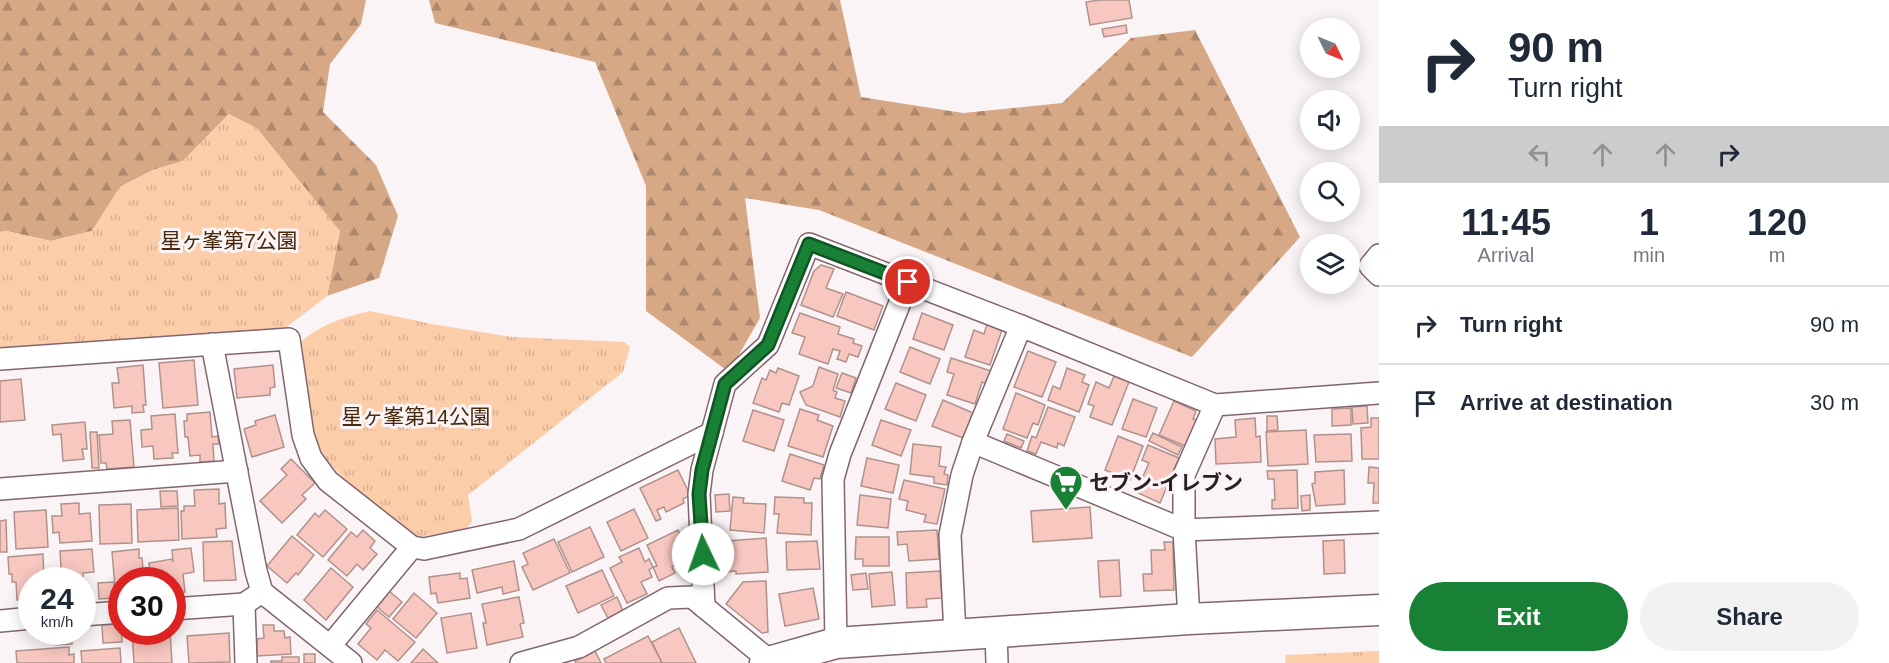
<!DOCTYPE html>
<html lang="en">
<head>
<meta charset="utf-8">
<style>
  body { margin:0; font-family:Arial,"Noto Sans JP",sans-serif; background:#f2f2f3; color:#1f2937; height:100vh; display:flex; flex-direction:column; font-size:22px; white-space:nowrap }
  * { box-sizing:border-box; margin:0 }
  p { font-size:20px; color:#747a83 }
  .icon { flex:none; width:33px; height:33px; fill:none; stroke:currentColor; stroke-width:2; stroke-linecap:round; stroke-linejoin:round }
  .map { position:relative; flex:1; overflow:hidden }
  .sheet { display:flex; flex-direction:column; background:#fff; width:510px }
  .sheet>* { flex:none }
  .guide { background:#fff; color:#1f2937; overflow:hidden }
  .needle { width:39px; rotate:133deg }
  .tools { position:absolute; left:1300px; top:18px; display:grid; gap:12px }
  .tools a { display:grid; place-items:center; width:60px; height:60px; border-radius:50%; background:#fff; box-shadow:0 3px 15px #0003; font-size:30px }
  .speed { position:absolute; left:18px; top:567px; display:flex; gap:12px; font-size:30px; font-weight:700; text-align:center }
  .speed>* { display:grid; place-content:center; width:78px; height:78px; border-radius:50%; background:#fff; box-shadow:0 3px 15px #0003; line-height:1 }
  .speed small { font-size:15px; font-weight:400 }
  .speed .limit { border:9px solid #d22; background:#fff; color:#111 }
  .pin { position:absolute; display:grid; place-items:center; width:51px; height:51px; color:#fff; margin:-26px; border:3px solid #fff; border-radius:50%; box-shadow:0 2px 6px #0007 }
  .me { position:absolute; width:66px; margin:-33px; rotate:357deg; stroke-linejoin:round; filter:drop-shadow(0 0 4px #0008) }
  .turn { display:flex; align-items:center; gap:21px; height:126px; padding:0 30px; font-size:27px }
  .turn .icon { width:78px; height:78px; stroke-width:2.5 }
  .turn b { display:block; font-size:42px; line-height:51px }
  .lanes { display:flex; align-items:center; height:57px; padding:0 30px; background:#0003; justify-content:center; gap:30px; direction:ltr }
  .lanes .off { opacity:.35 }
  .eta { display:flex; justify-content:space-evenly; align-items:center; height:102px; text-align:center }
  .eta b { font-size:36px; font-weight:700; line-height:42px }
  .button { display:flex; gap:12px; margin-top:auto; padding:12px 30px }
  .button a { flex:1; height:69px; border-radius:36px; background:#198136; color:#fff; font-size:24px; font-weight:700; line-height:69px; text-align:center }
  .button a+a { background:#f2f2f3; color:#1f2937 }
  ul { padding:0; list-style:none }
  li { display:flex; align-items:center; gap:18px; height:78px; padding:0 30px; border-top:2px solid #e0e1e3 }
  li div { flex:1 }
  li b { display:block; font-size:22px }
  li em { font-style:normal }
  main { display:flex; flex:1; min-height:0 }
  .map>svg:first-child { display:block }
  .forest { fill:url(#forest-firs) }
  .park { fill:url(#park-tufts) }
  .building { fill:#f8c7bf; stroke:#b0928d; stroke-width:1.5 }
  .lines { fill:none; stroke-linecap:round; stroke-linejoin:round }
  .street-casing { stroke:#82666e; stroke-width:24 }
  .secondary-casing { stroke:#82666e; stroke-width:33 }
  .street { stroke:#fff; stroke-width:21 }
  .secondary { stroke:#fff; stroke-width:30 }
  .route-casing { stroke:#105423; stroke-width:15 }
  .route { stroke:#198136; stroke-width:10 }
  .labels { text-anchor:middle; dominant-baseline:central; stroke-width:6; stroke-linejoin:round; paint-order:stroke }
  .park-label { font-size:21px; fill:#48290d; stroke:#fbf4f6 }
  .poi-label { font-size:21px; font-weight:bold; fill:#2a1f22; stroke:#fbf4f6; text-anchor:start }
</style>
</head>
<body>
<main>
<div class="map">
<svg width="1379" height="663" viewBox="0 0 1379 663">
  <defs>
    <pattern id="forest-firs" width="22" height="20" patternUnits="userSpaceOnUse" patternTransform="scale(1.5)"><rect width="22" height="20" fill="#d6a886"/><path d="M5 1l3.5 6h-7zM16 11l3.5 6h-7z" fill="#ae886d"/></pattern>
    <pattern id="park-tufts" width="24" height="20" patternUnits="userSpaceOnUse" patternTransform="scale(1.5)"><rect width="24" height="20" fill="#fccda9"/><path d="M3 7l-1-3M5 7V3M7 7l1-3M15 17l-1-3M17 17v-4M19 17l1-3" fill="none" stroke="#d8b091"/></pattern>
  </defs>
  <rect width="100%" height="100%" fill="#fbf4f6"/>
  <g class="forest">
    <polygon points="0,0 366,0 361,24 330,64 323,112 376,165 398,216 379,278 327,296 340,231 229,114 183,161 153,170 120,187 92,231 51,241 6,231 0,232"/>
    <polygon points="429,0 840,0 861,97 963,113 1062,103 1131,38 1195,30 1300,237 1192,357 819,210 745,198 760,318 729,372 646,311 646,186 595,62 435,23"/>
  </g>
  <g class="park">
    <polygon points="229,114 257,128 340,231 327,296 284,329 0,350 0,232 6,231 51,241 92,231 120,187 153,170 183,161"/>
    <path d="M 370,311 L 432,324 L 512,337 L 624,342 L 630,347 L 623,372 L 468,495 L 472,522 L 466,529 L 418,537 C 394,518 334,476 322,452 C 308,423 304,376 298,344 C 324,323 338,319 370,311 Z"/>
    <polygon points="1379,651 1379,663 1285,663 1286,655"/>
  </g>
  <g class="building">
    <polygon points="1099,0 1129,0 1132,18 1090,25 1086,2"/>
    <polygon points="1126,25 1127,33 1104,37 1102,29"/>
    <polygon points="821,265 834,269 826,288 843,294 833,317 801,305 814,271"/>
    <polygon points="846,292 883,306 874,330 837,316"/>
    <polygon points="800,313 840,327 838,334 854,339 853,343 862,346 858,357 849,354 846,362 837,359 840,351 833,349 828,364 799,354 805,337 792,333"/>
    <polygon points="922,313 953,325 944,350 913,339"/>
    <polygon points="987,324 1002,330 990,365 965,357 974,330 984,334"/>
    <polygon points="910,347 940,359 930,384 900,372"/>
    <polygon points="1028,351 1056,362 1042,397 1014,387"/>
    <polygon points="951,358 991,371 987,384 982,382 975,404 947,395 954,374 947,372"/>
    <polygon points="194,360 198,405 163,408 159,363"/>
    <polygon points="143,365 146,405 143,405 144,412 132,413 132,406 114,408 112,383 119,383 117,368"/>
    <polygon points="273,365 275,387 270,388 270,395 237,398 234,369"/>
    <polygon points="819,367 838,374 833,390 837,392 835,398 845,401 840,417 806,405 800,392 813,386"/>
    <polygon points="778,368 799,376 789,405 782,403 779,412 753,403 762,378 766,380 770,370 776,373"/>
    <polygon points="1067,368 1085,375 1082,382 1089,385 1079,412 1048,400 1053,386 1060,389"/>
    <polygon points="842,373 856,378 851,393 836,388"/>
    <polygon points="1114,376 1129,382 1112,425 1090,417 1094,406 1088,404 1096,382 1109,388"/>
    <polygon points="21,379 25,420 0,422 0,381"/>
    <polygon points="896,383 926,395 916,421 885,409"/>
    <polygon points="1016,393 1045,405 1038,425 1033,423 1027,438 1003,429"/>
    <polygon points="1133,399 1157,408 1146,437 1122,429"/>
    <polygon points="943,400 973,413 963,438 932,426"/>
    <polygon points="1174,401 1196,411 1193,419 1197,420 1185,446 1159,435"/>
    <polygon points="1367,406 1368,423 1353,424 1352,407"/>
    <polygon points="1048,407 1075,417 1064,446 1058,443 1057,448 1041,442 1036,454 1027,451 1032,436 1036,438"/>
    <polygon points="1351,408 1351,425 1332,426 1332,409"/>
    <polygon points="800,409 819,415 817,420 833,426 823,457 788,446"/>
    <polygon points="753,410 784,420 774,451 743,441"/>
    <polygon points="210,412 212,437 218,436 219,444 213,444 214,461 200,462 200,455 190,456 188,437 185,437 184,421 187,421 187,414"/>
    <polygon points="175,414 178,453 172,453 173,458 154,459 153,446 142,447 141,430 152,429 151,416"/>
    <polygon points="275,415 284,447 252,457 244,429 256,425 255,421"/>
    <polygon points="1267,416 1277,416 1278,430 1267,431"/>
    <polygon points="1255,418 1256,437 1260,436 1261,462 1216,464 1215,439 1236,437 1235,420"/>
    <polygon points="1371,418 1379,418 1379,459 1362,459 1361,428 1371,427"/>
    <polygon points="130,420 134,467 107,469 106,463 101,463 99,435 113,434 112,421"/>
    <polygon points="881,420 911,430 901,456 872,445"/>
    <polygon points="85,422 87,449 82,449 84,459 63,461 61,434 53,435 52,425"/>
    <polygon points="1306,430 1308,464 1268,466 1266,432"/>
    <polygon points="90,432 97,432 99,468 92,468"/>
    <polygon points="1153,433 1182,447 1178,455 1149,441"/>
    <polygon points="1007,434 1024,441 1021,448 1004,441"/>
    <polygon points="1351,434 1352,461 1316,462 1314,435"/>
    <polygon points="1118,436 1143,446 1130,480 1105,470"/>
    <polygon points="913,444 941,447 939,466 946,467 944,474 948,475 947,485 934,483 934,477 910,474"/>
    <polygon points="1148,445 1179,458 1160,503 1136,492 1149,463 1142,460"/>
    <polygon points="790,454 824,465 820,479 814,478 810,490 782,481"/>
    <polygon points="867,458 899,465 893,493 861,486"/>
    <polygon points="291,459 315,483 302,495 306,499 282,523 260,501 287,475 281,469"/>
    <polygon points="1369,467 1379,468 1379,503 1373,503 1374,483 1368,483"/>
    <polygon points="678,470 690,495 683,499 684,503 666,512 664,507 657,510 661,519 656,521 640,488"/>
    <polygon points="1297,470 1298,508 1272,509 1272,500 1275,500 1274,479 1268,479 1267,471"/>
    <polygon points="1344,470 1345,504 1316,506 1312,484 1315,483 1315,472"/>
    <polygon points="904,480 945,489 937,524 924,522 926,515 906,510 908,501 899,499"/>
    <polygon points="219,489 219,504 225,503 226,528 216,529 217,537 182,539 181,511 184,511 184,506 195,506 194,490"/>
    <polygon points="160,491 177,491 178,506 161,507"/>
    <polygon points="729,494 730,511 716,512 715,495"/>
    <polygon points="860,495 891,499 888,528 857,525"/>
    <polygon points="1310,495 1310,510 1302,511 1301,496"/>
    <polygon points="733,497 744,498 743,503 766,504 764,533 730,530"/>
    <polygon points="775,497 804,498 804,503 812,503 811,535 777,533 779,514 774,514"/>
    <polygon points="79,503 79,514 90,513 92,541 60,543 59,532 53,533 52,516 62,516 61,504"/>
    <polygon points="131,504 132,543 100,544 99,505"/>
    <polygon points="1090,507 1092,538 1033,542 1031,511"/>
    <polygon points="178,508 179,540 138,542 137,510"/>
    <polygon points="634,509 648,538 621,551 607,522"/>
    <polygon points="46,510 48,547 16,549 14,512"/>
    <polygon points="325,510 347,529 323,557 297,535 315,513 319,517"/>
    <polygon points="6,520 7,552 0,552 0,521"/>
    <polygon points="590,527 604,557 572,572 558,542"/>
    <polygon points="363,530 375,541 370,548 377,554 363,570 357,564 347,576 328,560 351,532 357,537"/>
    <polygon points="678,530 691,558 672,567 675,573 659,581 653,567 657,566 647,545"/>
    <polygon points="937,530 939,559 909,561 907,544 898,545 897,532"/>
    <polygon points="292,536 314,555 298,575 296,573 287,583 267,566"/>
    <polygon points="856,537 889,537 889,566 863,566 863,559 855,559"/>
    <polygon points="766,538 768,572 736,574 736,571 725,572 725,558 728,558 727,541"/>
    <polygon points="554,539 570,573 533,590 522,567 528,564 523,553"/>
    <polygon points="1344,540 1345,573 1324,574 1323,541"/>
    <polygon points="232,541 236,580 204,581 203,542"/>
    <polygon points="817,541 820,569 787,570 786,542"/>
    <polygon points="1164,542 1173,542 1174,590 1144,591 1143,574 1152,574 1151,550 1165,550"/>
    <polygon points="191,548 194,572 183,574 185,592 172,593 172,580 151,580 149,563 172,559 173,562 172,550"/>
    <polygon points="639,548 645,562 649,559 653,567 649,570 652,577 641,582 647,594 627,603 610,568 622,562 619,557"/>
    <polygon points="92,549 94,572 83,573 84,601 82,601 82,580 53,580 53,569 61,568 60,551"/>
    <polygon points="139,549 139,558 142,558 144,580 122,580 122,586 115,587 112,552"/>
    <polygon points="43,554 44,580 32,580 32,599 17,600 16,582 12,582 12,574 9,574 8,557"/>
    <polygon points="1119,560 1121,596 1100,597 1098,561"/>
    <polygon points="514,561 519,590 503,594 502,587 477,593 472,570"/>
    <polygon points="331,568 353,587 326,620 304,600"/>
    <polygon points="602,570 614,596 578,613 566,586"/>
    <polygon points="940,571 942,598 926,599 927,607 907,608 906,573"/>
    <polygon points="892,572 895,605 872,607 869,574"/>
    <polygon points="460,573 460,579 467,578 470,598 438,603 436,593 431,594 429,577"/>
    <polygon points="866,573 868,589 853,590 851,575"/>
    <polygon points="766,581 768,632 762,633 726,604 743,582"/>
    <polygon points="114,582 115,598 99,599 98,583"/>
    <polygon points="813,588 819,619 785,626 779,594"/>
    <polygon points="389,591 402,602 389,617 376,606"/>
    <polygon points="414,593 437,613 416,638 393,619"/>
    <polygon points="519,597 524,623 520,624 523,637 487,645 483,623 486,623 482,604"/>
    <polygon points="617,597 623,611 608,618 601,605"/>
    <polygon points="377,610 415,642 398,661 385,650 377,660 358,644 371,628 366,624"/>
    <polygon points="471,613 477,648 447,653 441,618"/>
    <polygon points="121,624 122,642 103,643 102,625"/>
    <polygon points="263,625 274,625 274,631 284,631 285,638 290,637 291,654 257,656 257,639 264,638"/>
    <polygon points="679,628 696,663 662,663 652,642"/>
    <polygon points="55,632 72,632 72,644 56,645"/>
    <polygon points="132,632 170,632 172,663 134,663"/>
    <polygon points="229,633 230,662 189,663 187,636"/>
    <polygon points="648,636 662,663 606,663 604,659"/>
    <polygon points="69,647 69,655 74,654 74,663 17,663 16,651"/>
    <polygon points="120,648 121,663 82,663 81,651"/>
    <polygon points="423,649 438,663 411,663"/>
    <polygon points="595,651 601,663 576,663 575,661"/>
    <rect x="304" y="654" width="11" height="9"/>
    <polygon points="282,657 299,657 299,663 271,663 271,661 282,661"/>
  </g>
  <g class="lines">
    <g class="street-casing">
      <g id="street">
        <polyline points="1379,255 1370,266 1379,275"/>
        <polyline points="212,344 256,571 262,592 351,663"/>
        <polyline points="0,359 289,339 303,435 311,458 328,481 412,547 424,549 519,529 712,433"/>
        <polyline points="973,442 1184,530 1379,522"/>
        <polyline points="0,489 237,471"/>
        <polyline points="244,604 246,663"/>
        <polyline points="704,607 699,494 702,470 725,384 768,345 809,244 1021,326 1215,405 1379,393"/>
        <polyline points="172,609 244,604 262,592"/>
        <polyline points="82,615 122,612"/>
        <polyline points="1189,619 1184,530 1184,475 1215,405"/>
        <polyline points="0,621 32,618"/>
        <polyline points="996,631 997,663"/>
        <polyline points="955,634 950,535 962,475 973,442 1021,326"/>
        <polyline points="836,643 833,479 840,454 908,282"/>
        <polyline points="330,646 412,547"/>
        <polyline points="521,663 579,647 668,598 692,597 770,661"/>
      </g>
    </g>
    <g class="secondary-casing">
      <polyline id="secondary" points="765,663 836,643 1189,619 1379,610"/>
    </g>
    <use href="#street" class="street"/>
    <use href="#secondary" class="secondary"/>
  </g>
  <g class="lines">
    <g class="route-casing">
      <polyline id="route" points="703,554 699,494 702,470 725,384 768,345 809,244 908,282"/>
    </g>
    <use href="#route" class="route"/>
  </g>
  <defs>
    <g id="supermarket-pin" transform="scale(1.725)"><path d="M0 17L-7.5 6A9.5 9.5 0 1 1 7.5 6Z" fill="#198136" stroke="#fbf4f6"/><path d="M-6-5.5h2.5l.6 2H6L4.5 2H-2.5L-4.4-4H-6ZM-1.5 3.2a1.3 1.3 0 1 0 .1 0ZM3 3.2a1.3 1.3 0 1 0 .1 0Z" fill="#fff"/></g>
  </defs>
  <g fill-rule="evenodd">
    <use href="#supermarket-pin" x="1066" y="482"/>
  </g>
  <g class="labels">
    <g class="park-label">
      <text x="229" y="240">星ヶ峯第7公園</text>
      <text x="416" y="416">星ヶ峯第14公園</text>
    </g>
    <g class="poi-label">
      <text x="1089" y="482">セブン-イレブン</text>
    </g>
  </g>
</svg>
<div class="tools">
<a><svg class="needle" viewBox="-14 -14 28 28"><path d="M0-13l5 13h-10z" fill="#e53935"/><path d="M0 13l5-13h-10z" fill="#747a83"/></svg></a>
<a><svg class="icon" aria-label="sound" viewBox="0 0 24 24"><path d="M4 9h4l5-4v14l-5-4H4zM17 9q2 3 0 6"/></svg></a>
<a><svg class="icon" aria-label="search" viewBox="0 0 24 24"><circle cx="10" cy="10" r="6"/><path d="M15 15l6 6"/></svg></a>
<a><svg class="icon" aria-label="layers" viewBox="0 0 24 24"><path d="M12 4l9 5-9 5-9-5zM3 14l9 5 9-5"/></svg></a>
</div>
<div class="speed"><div>24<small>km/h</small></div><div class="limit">30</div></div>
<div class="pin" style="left:908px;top:282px;background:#d93025"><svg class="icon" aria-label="arrive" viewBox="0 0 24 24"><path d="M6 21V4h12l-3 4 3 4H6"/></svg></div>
<svg class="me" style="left:703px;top:554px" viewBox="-20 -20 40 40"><circle r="19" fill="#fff"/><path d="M0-13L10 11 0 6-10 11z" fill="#198136"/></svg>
</div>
<section class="sheet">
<div class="guide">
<div class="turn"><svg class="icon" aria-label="right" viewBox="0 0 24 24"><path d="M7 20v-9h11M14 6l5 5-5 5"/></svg><div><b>90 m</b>Turn right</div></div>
<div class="lanes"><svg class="icon off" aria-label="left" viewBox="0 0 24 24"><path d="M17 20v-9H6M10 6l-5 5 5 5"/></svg><svg class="icon off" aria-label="ahead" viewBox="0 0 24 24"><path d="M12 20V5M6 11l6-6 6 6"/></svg><svg class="icon off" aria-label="ahead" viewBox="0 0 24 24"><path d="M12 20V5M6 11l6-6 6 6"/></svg><svg class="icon" aria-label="right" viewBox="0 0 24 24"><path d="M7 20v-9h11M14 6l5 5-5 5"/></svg></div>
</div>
<div class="eta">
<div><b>11:45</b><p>Arrival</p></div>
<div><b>1</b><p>min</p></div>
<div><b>120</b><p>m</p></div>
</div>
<ul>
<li><svg class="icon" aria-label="right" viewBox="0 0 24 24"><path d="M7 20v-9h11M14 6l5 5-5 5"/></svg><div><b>Turn right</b></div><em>90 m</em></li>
<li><svg class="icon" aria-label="arrive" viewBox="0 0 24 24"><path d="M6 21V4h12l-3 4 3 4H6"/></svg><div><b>Arrive at destination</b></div><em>30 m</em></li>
</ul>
<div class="button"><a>Exit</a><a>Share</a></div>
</section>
</main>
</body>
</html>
